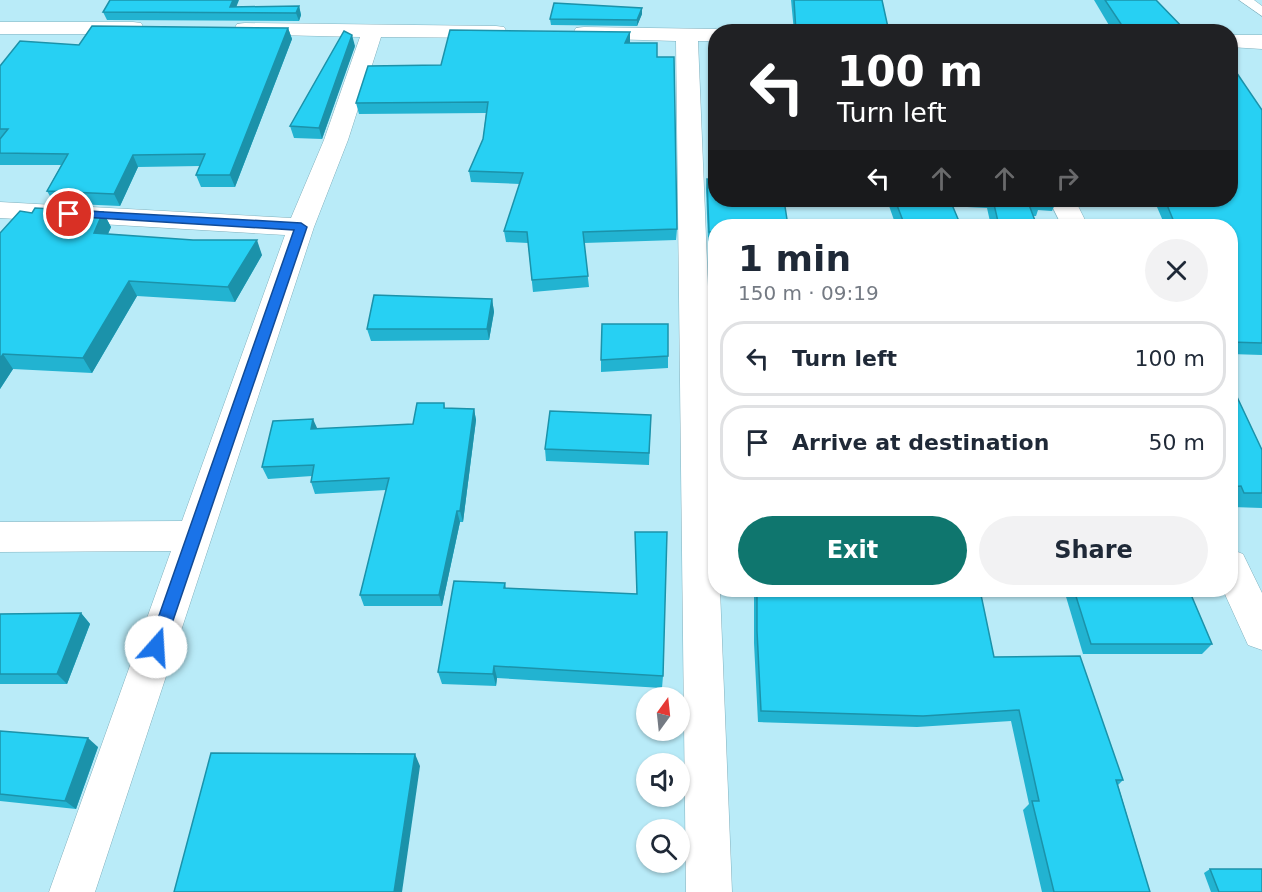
<!DOCTYPE html>
<html lang="en">
<head>
<meta charset="utf-8">
<style>
  body { margin:0; font-family:"DejaVu Sans",sans-serif; background:#f2f2f3; color:#1f2937; height:100vh; display:flex; flex-direction:column; font-size:22px; white-space:nowrap }
  * { box-sizing:border-box; margin:0 }
  p { font-size:20px; color:#747a83 }
  .icon { flex:none; width:33px; height:33px; fill:none; stroke:currentColor; stroke-width:2; stroke-linecap:round; stroke-linejoin:round }
  .map { position:relative; flex:1; overflow:hidden }
  .side { position:absolute; left:708px; top:219px; width:530px; height:378px; display:flex; flex-direction:column; background:#fff; border-radius:24px; box-shadow:0 2px 4px #0004 }
  .side>* { flex:none }
  .banner { position:absolute; left:708px; top:24px; width:530px; height:183px; border-radius:24px; box-shadow:0 2px 4px #0004; background:#202124; color:#fff; overflow:hidden }
  .needle { width:39px; rotate:15deg }
  .fabs { position:absolute; left:636px; top:687px; display:grid; gap:12px }
  .fabs a { display:grid; place-items:center; width:54px; height:54px; border-radius:50%; background:#fff; box-shadow:0 2px 4px #0004; font-size:30px }
  .pin { position:absolute; display:grid; place-items:center; width:51px; height:51px; color:#fff; margin:-26px; border:3px solid #fff; border-radius:50%; box-shadow:0 2px 6px #0007 }
  .me { position:absolute; width:66px; margin:-33px; rotate:19deg; stroke-linejoin:round; filter:drop-shadow(0 0 4px #0008) }
  .turn { display:flex; align-items:center; gap:21px; height:126px; padding:0 30px; font-size:27px }
  .turn .icon { width:78px; height:78px; stroke-width:2.5 }
  .turn b { display:block; font-size:42px; line-height:51px }
  .lanes { display:flex; align-items:center; height:57px; padding:0 30px; background:#0003; justify-content:center; gap:30px; direction:ltr }
  .lanes .off { opacity:.35 }
  .round { display:grid; place-items:center; flex:none; width:63px; height:63px; border-radius:32px; background:#f2f2f3 }
  .head { display:flex; align-items:center; justify-content:space-between; height:102px; padding:0 30px }
  h1 { font-size:36px; font-weight:700; line-height:45px }
  .button { display:flex; gap:12px; margin-top:auto; padding:12px 30px }
  .button a { flex:1; height:69px; border-radius:36px; background:#0f766e; color:#fff; font-size:24px; font-weight:700; line-height:69px; text-align:center }
  .button a+a { background:#f2f2f3; color:#1f2937 }
  ul { padding:0; list-style:none }
  li { display:flex; align-items:center; gap:18px; height:75px; margin:0 12px 9px; padding:0 18px; border:3px solid #e0e1e3; border-radius:24px }
  li div { flex:1 }
  li b { display:block; font-size:22px }
  li em { font-style:normal }
  .map>svg:first-child { display:block }
  .lines { fill:none; stroke-linecap:round; stroke-linejoin:round }
  .service-casing { stroke:#81b0bd; stroke-width:1 }
  .minor-casing { stroke:#81b0bd; stroke-width:1 }
  .service { fill:#fff; fill-rule:evenodd }
  .minor { fill:#fff; fill-rule:evenodd }
  .wall { fill:#22b3d1 }
  .shaded-wall { fill:#1b92aa }
  .building { fill:#27d0f3; stroke:#1b92aa; stroke-width:1.5 }
  .route { fill:#1a73e8; stroke:#114b97; stroke-width:1.5 }
</style>
</head>
<body>
<div class="map">
<svg width="1262" height="892" viewBox="0 0 1262 892">
  <rect width="100%" height="100%" fill="#b9ebf8"/>
  <g class="lines">
    <g class="service-casing">
      <polygon id="service" points="1239,0 1254,0 1262,6 1262,16"/>
    </g>
    <g class="minor-casing">
      <g id="minor">
        <polygon points="0,22 133,22 141,23 144,28 141,33 133,34 0,34"/>
        <polygon points="245,23 496,26 504,27 507,32 504,37 496,38 381,37 348,140 314,227 95,892 49,892 171,551 0,552 0,522 182,521 285,235 0,218 0,202 291,218 324,140 360,37 237,34 234,29 237,24"/>
        <polygon points="584,27 716,29 724,32 716,32 716,41 698,41 716,483 716,590 720,590 732,892 686,892 676,41 576,38 573,33 576,28"/>
        <polygon points="1230,35 1262,35 1262,49 1230,47"/>
        <polygon points="1049,200 1075,200 1088,226 1062,226"/>
        <polygon points="1230,549 1243,554 1262,593 1262,650 1248,645 1223,590 1230,590"/>
      </g>
    </g>
    <use href="#service" class="service"/>
    <use href="#minor" class="minor"/>
  </g>
  <g class="wall">
    <polygon points="791,0 882,0 889,32 794,32"/>
    <polygon points="1094,0 1156,0 1187,32 1113,32"/>
    <polygon points="299,6 301,15 299,21 107,20 103,12 236,7"/>
    <polygon points="642,14 637,26 551,25 550,19"/>
    <polygon points="288,28 292,39 235,187 201,187 196,175 200,166 138,167 120,206 54,203 47,191 61,165 0,165 0,66 79,45"/>
    <polygon points="630,43 657,57 677,229 676,240 584,243 589,287 533,292 528,243 506,242 504,231 520,184 471,182 469,171 483,139 486,113 359,114 356,103 441,65"/>
    <polygon points="355,46 322,139 294,138 290,126"/>
    <polygon points="1262,110 1262,355 1230,354 1230,226 1143,226 1146,221 1163,221 1154,200 1230,200"/>
    <polygon points="707,179 716,226 716,242 708,241 706,189"/>
    <polygon points="887,200 950,200 961,226 896,226"/>
    <polygon points="967,200 1057,200 1052,211 1038,210 1036,216 1033,216 1037,226 991,226 987,208 967,207"/>
    <polygon points="103,212 111,227 108,234 262,255 235,302 137,296 92,373 13,369 0,389 0,233 32,213"/>
    <polygon points="492,299 494,312 489,340 371,341 367,329"/>
    <polygon points="668,356 668,368 601,372 601,360"/>
    <polygon points="1230,382 1262,450 1262,508 1232,507 1230,503"/>
    <polygon points="444,403 445,408 474,409 476,420 463,522 460,522 442,606 364,606 360,595 386,490 315,494 311,482 312,476 268,479 262,467 413,424"/>
    <polygon points="651,415 649,465 546,461 545,449"/>
    <polygon points="635,532 663,676 662,688 497,678 496,686 442,684 438,672 505,583 506,588 637,594"/>
    <polygon points="754,590 980,590 994,657 1123,780 1118,785 1150,892 1042,892 1023,810 1029,804 1011,721 917,727 758,722 754,643"/>
    <polygon points="1064,590 1189,590 1212,644 1202,654 1083,654"/>
    <polygon points="81,613 90,624 67,684 0,684 0,614"/>
    <polygon points="0,731 98,747 76,809 0,801"/>
    <polygon points="1210,869 1262,892 1211,892 1204,873"/>
  </g>
  <g class="shaded-wall">
    <polygon points="233,0 239,0 234,13 230,7"/>
    <polygon points="299,6 301,15 299,21 296,13"/>
    <polygon points="642,8 642,14 637,26 637,20"/>
    <polygon points="288,28 292,39 235,187 230,175"/>
    <polygon points="630,32 630,43 625,54 625,43"/>
    <polygon points="352,35 355,46 322,139 319,128"/>
    <polygon points="133,155 138,167 120,206 114,194"/>
    <polygon points="103,212 111,227 102,247 94,233"/>
    <polygon points="257,240 262,255 235,302 228,287"/>
    <polygon points="129,281 137,296 92,373 83,358"/>
    <polygon points="492,299 494,312 489,340 487,329"/>
    <polygon points="3,354 13,369 0,389 0,359"/>
    <polygon points="474,409 476,420 463,522 460,511"/>
    <polygon points="313,419 318,430 311,429"/>
    <polygon points="457,511 460,522 442,606 439,595"/>
    <polygon points="81,613 90,624 67,684 57,674"/>
    <polygon points="494,666 497,678 496,686 493,674"/>
    <polygon points="88,738 98,747 76,809 65,801"/>
    <polygon points="415,754 420,766 402,892 394,892"/>
  </g>
  <g class="building">
    <polygon points="110,0 233,0 230,7 299,6 296,13 103,12"/>
    <polygon points="794,0 882,0 889,32 796,32"/>
    <polygon points="1105,0 1156,0 1187,32 1128,32 1121,24"/>
    <polygon points="554,3 642,8 637,20 550,19"/>
    <polygon points="92,26 288,28 230,175 196,175 205,154 133,155 114,194 47,191 68,154 0,153 0,139 8,129 0,129 0,66 20,41 79,45"/>
    <polygon points="450,30 630,32 625,43 657,43 657,57 674,57 677,229 583,232 588,276 532,280 527,232 504,231 523,173 469,171 483,139 488,102 356,103 368,66 441,65"/>
    <polygon points="344,31 352,35 319,128 290,126"/>
    <polygon points="1230,63 1262,110 1262,343 1230,342 1230,226 1149,226 1146,221 1174,222 1165,200 1230,200"/>
    <polygon points="707,179 716,180 716,200 784,200 788,226 716,226 716,232 709,232"/>
    <polygon points="895,200 950,200 961,226 905,226"/>
    <polygon points="993,200 1041,200 1042,203 1028,202 1037,226 999,226"/>
    <polygon points="35,208 103,212 94,233 193,240 257,240 228,287 129,281 83,358 3,354 0,359 0,233 20,211 32,213"/>
    <polygon points="374,295 492,299 487,329 367,329"/>
    <polygon points="602,324 668,324 668,356 601,360"/>
    <polygon points="1230,382 1262,450 1262,493 1244,493 1241,486 1230,487"/>
    <polygon points="417,403 444,403 444,408 474,409 460,511 457,511 439,595 360,595 389,478 311,482 314,465 262,467 273,421 313,419 311,429 413,424"/>
    <polygon points="550,411 651,415 649,453 545,449"/>
    <polygon points="635,532 667,532 663,676 494,666 493,674 438,672 454,581 505,583 504,588 637,594"/>
    <polygon points="757,590 980,590 994,657 1080,656 1123,780 1116,780 1150,892 1054,892 1032,801 1039,801 1019,710 923,716 761,711 757,631"/>
    <polygon points="1074,590 1189,590 1212,644 1091,644"/>
    <polygon points="81,613 57,674 0,674 0,614"/>
    <polygon points="0,731 88,738 65,801 0,794"/>
    <polygon points="211,753 415,754 394,892 174,892"/>
    <polygon points="1210,869 1262,869 1262,892 1219,892"/>
  </g>
  <polygon class="route" points="69,210 301,223 307,227 164,647 162,653 156,655 150,653 148,647 294,230 66,216 66,211"/>
</svg>
<div class="fabs">
<a><svg class="needle" viewBox="-14 -14 28 28"><path d="M0-13l5 13h-10z" fill="#e53935"/><path d="M0 13l5-13h-10z" fill="#747a83"/></svg></a>
<a><svg class="icon" aria-label="sound" viewBox="0 0 24 24"><path d="M4 9h4l5-4v14l-5-4H4zM17 9q2 3 0 6"/></svg></a>
<a><svg class="icon" aria-label="search" viewBox="0 0 24 24"><circle cx="10" cy="10" r="6"/><path d="M15 15l6 6"/></svg></a>
</div>
<div class="pin" style="left:69px;top:214px;background:#d93025"><svg class="icon" aria-label="arrive" viewBox="0 0 24 24"><path d="M6 21V4h12l-3 4 3 4H6"/></svg></div>
<svg class="me" style="left:156px;top:647px" viewBox="-20 -20 40 40"><circle r="19" fill="#fff"/><path d="M0-13L10 11 0 6-10 11z" fill="#1a73e8"/></svg>
<div class="banner">
<div class="turn"><svg class="icon" aria-label="left" viewBox="0 0 24 24"><path d="M17 20v-9H6M10 6l-5 5 5 5"/></svg><div><b>100 m</b>Turn left</div></div>
<div class="lanes"><svg class="icon" aria-label="left" viewBox="0 0 24 24"><path d="M17 20v-9H6M10 6l-5 5 5 5"/></svg><svg class="icon off" aria-label="ahead" viewBox="0 0 24 24"><path d="M12 20V5M6 11l6-6 6 6"/></svg><svg class="icon off" aria-label="ahead" viewBox="0 0 24 24"><path d="M12 20V5M6 11l6-6 6 6"/></svg><svg class="icon off" aria-label="right" viewBox="0 0 24 24"><path d="M7 20v-9h11M14 6l5 5-5 5"/></svg></div>
</div>
<section class="side">
<div class="head"><div><h1>1 min</h1><p>150 m · 09:19</p></div><a class="round"><svg class="icon" aria-label="close" viewBox="0 0 24 24"><path d="M6 6l12 12M18 6L6 18"/></svg></a></div>
<ul>
<li><svg class="icon" aria-label="left" viewBox="0 0 24 24"><path d="M17 20v-9H6M10 6l-5 5 5 5"/></svg><div><b>Turn left</b></div><em>100 m</em></li>
<li><svg class="icon" aria-label="arrive" viewBox="0 0 24 24"><path d="M6 21V4h12l-3 4 3 4H6"/></svg><div><b>Arrive at destination</b></div><em>50 m</em></li>
</ul>
<div class="button"><a>Exit</a><a>Share</a></div>
</section>
</div>
</body>
</html>
